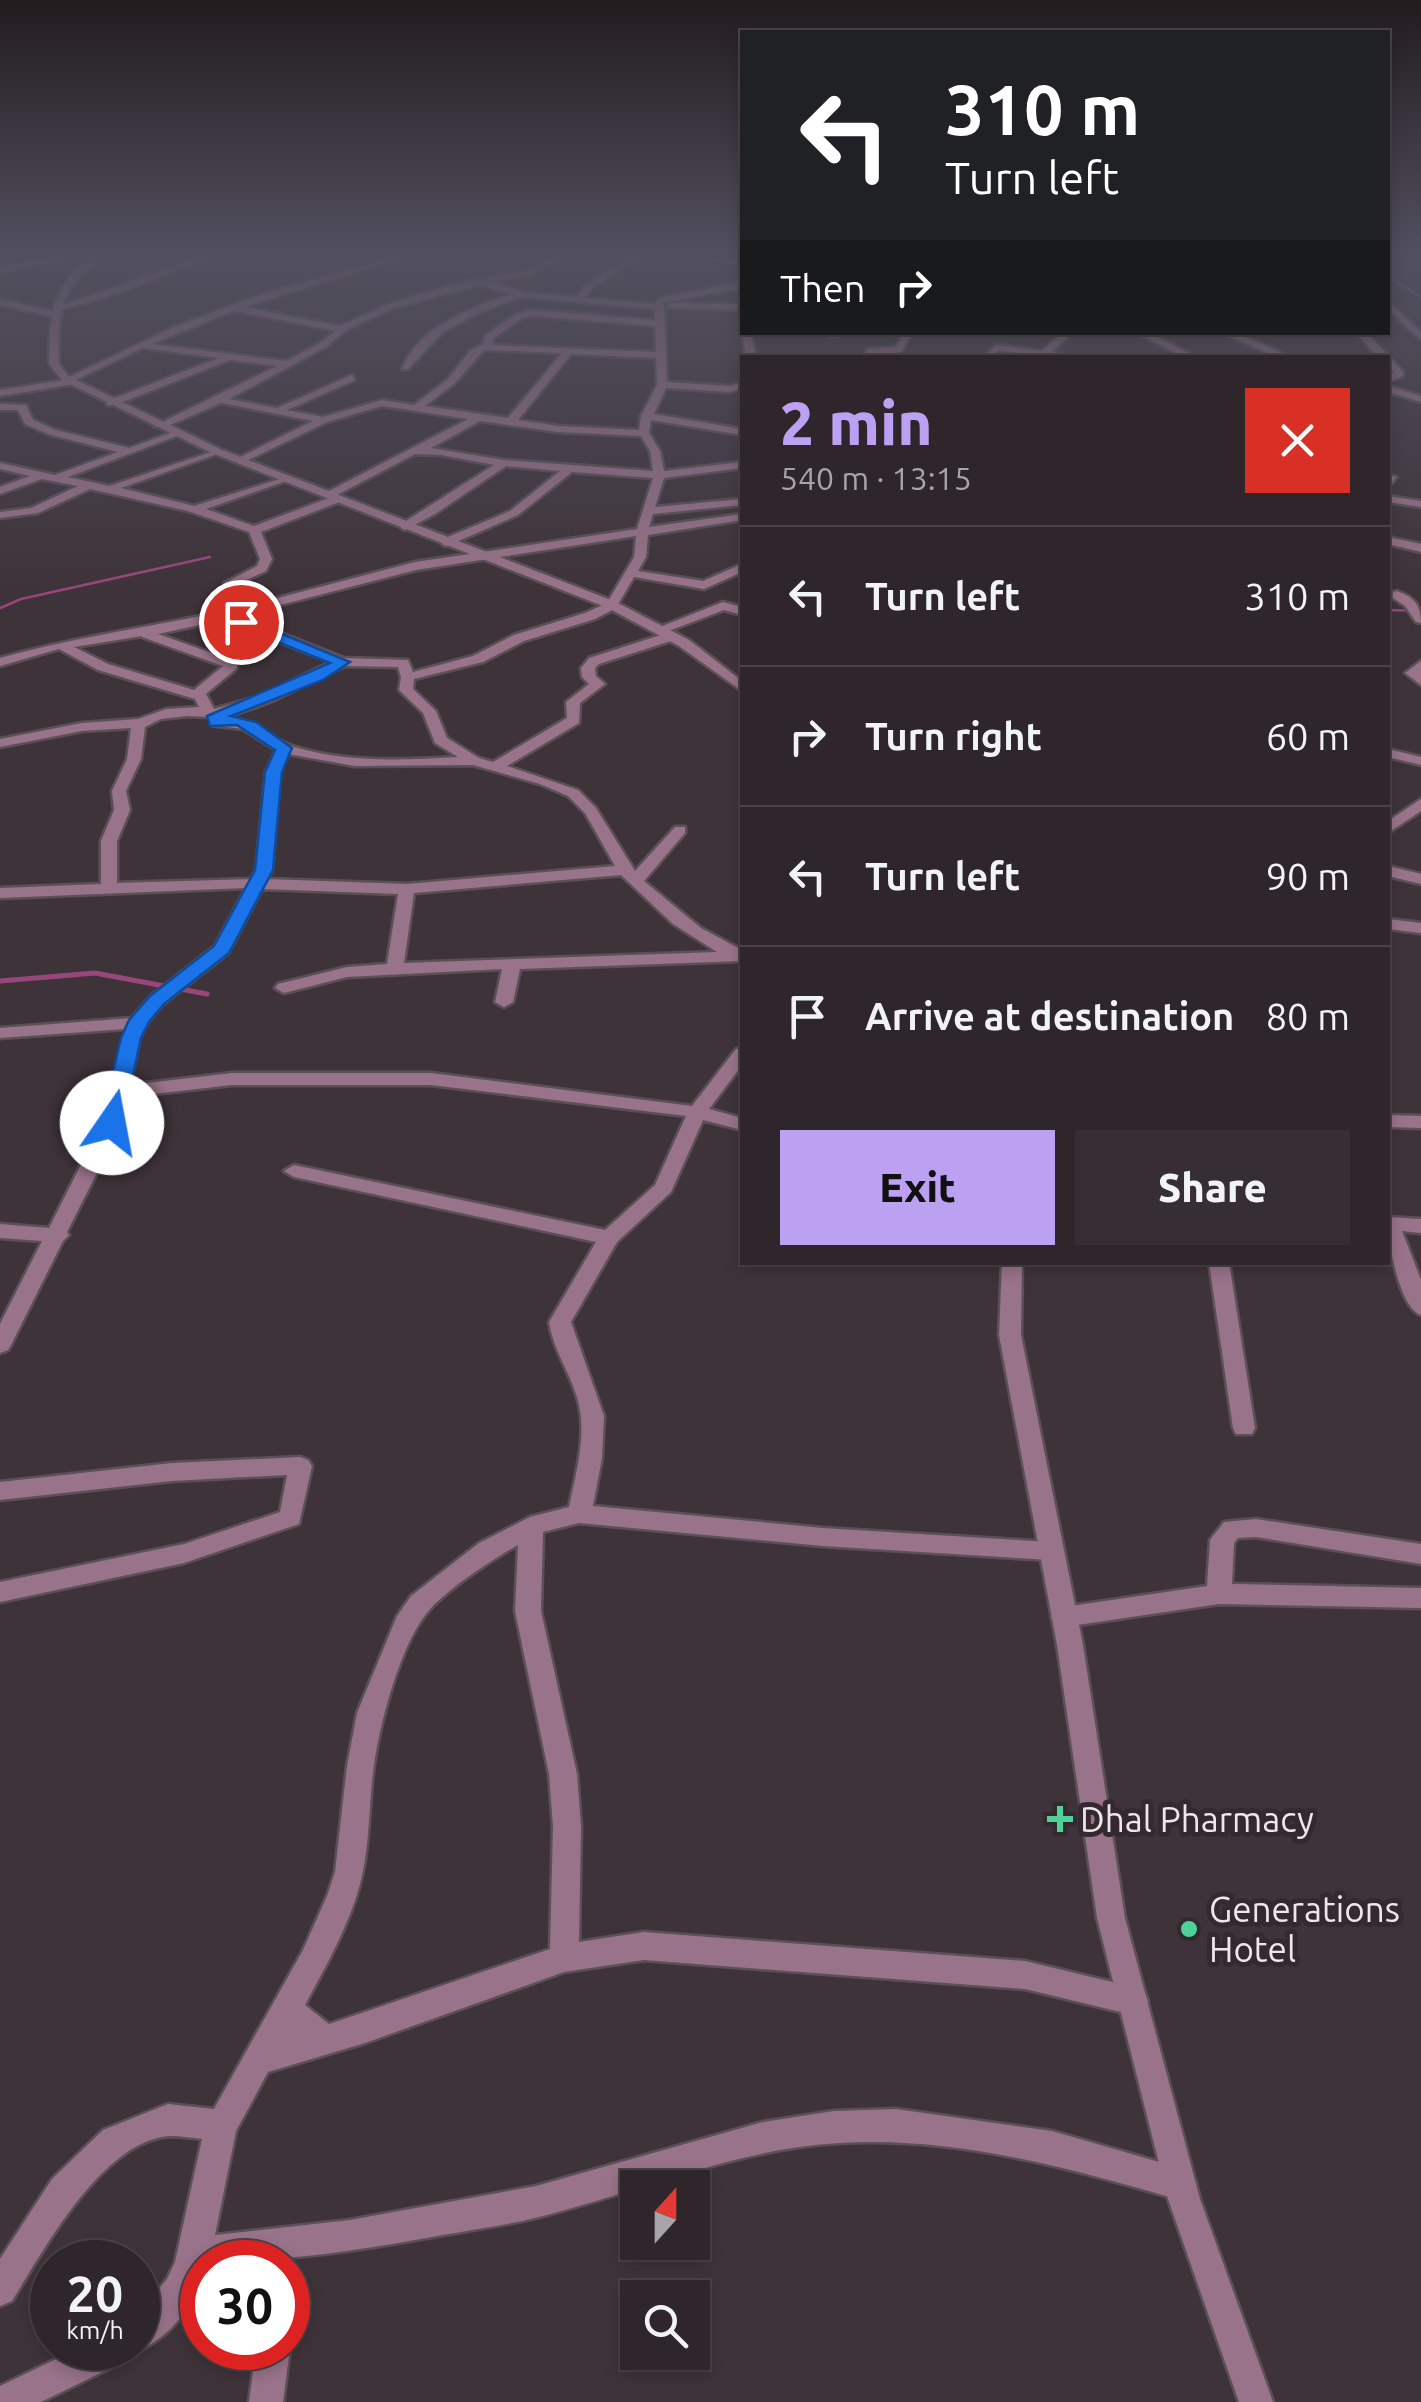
<!DOCTYPE html>
<html lang="en">
<head>
<meta charset="utf-8">
<style>
  body { margin:0; font-family:Ubuntu,sans-serif; background:#362e33; color:#f1f3f6; height:100vh; display:flex; flex-direction:column; font-size:38px; white-space:nowrap }
  * { box-sizing:border-box; margin:0 }
  p { font-size:32px; color:#a7a5a9 }
  .icon { flex:none; width:55px; height:55px; fill:none; stroke:currentColor; stroke-width:2; stroke-linecap:round; stroke-linejoin:round }
  .map { position:relative; flex:1; overflow:hidden }
  .side { position:absolute; left:740px; top:355px; width:650px; height:910px; display:flex; flex-direction:column; background:#2e262b; border-radius:0px; box-shadow:0 5px 15px #0003,0 0 0 2px #494347 }
  .side>* { flex:none }
  .top-card { position:absolute; left:740px; top:30px; width:650px; height:305px; border-radius:0px; box-shadow:0 5px 15px #0003,0 0 0 2px #494347; background:#202124; color:#fff; overflow:hidden }
  .needle { width:65px; rotate:21deg }
  .fabs { position:absolute; left:620px; top:2170px; display:grid; gap:20px }
  .fabs a { display:grid; place-items:center; width:90px; height:90px; border-radius:0px; background:#2e262b; box-shadow:0 5px 15px #0003,0 0 0 2px #494347; font-size:50px }
  .speed { position:absolute; left:30px; top:2240px; display:flex; gap:20px; font-size:50px; font-weight:700; text-align:center }
  .speed>* { display:grid; place-content:center; width:130px; height:130px; border-radius:50%; background:#2e262b; box-shadow:0 5px 15px #0003,0 0 0 2px #494347; line-height:1 }
  .speed small { font-size:25px; font-weight:400 }
  .speed .limit { border:15px solid #d22; background:#fff; color:#111 }
  .pin { position:absolute; display:grid; place-items:center; width:85px; height:85px; color:#fff; margin:-42px; border:5px solid #fff; border-radius:50%; box-shadow:0 2px 10px #0007 }
  .me { position:absolute; width:110px; margin:-55px; rotate:12deg; stroke-linejoin:round; filter:drop-shadow(0 0 8px #0008) }
  .turn { display:flex; align-items:center; gap:35px; height:210px; padding:0 40px; font-size:45px }
  .turn .icon { width:130px; height:130px; stroke-width:2.5 }
  .turn b { display:block; font-size:70px; line-height:85px }
  .then { display:flex; align-items:center; height:95px; padding:0 40px; background:#0003; gap:20px; font-size:38px }
  .round { display:grid; place-items:center; flex:none; width:105px; height:105px; border-radius:0px; background:#362e33 }
  .head { display:flex; align-items:center; justify-content:space-between; height:170px; padding:0 40px }
  h1 { font-size:60px; font-weight:800; line-height:75px; color:#bca0f2 }
  .primary-button { display:flex; gap:20px; margin-top:auto; padding:20px 40px }
  .primary-button a { flex:1; height:115px; border-radius:0px; background:#bca0f2; color:#111; font-size:40px; font-weight:800; line-height:115px; text-align:center }
  .primary-button a+a { background:#362e33; color:#f1f3f6 }
  ul { padding:0; list-style:none }
  li { display:flex; align-items:center; gap:30px; height:140px; padding:0 40px; border-top:2px solid #494347 }
  li div { flex:1 }
  li b { display:block; font-size:38px }
  li em { font-style:normal }
  .map>svg:first-child { display:block }
  .lines { fill:none; stroke-linecap:round; stroke-linejoin:round }
  .stream-far1 { stroke:#98477d; stroke-width:2.5 }
  .stream { stroke:#98477d; stroke-width:5 }
  .minor-casing { stroke:#5a5055; stroke-width:5 }
  .tertiary-casing { stroke:#5a5055; stroke-width:5 }
  .minor { fill:#99738a; fill-rule:evenodd }
  .tertiary { fill:#99738a; fill-rule:evenodd }
  .route { fill:#1a73e8; stroke:#114b97; stroke-width:2.5 }
  .poi-dot { fill:#4dd39a; stroke:#33292f; stroke-width:4 }
  .labels { text-anchor:middle; dominant-baseline:central; stroke-width:10; stroke-linejoin:round; paint-order:stroke }
  .near-poi-label { font-size:35px; fill:#ede6ea; stroke:#33292f; text-anchor:start }
</style>
</head>
<body>
<div class="map">
<svg width="1421" height="2402" viewBox="0 0 1421 2402">
  <rect width="100%" height="100%" fill="#3e3339"/>
  <g class="lines">
    <g class="stream-far1">
      <polyline points="1388,276 1421,297"/>
      <polyline points="0,608 21,599 210,557"/>
      <polyline points="1388,610 1421,611"/>
    </g>
    <polyline class="stream" points="0,981 95,973 207,994"/>
    <g class="minor-casing">
      <g id="minor">
        <polygon points="68,255 83,255 0,273 0,267"/>
        <polygon points="206,255 217,255 119,293 61,310 56,307"/>
        <path d="M 401,255 L 413,255 L 244,307 L 340,326 L 386,305 L 453,284 L 525,271 L 555,255 L 564,255 L 531,275 L 492,282 L 525,292 L 577,297 L 585,285 L 634,255 L 643,255 L 591,289 L 585,298 L 655,304 L 659,298 L 742,282 L 742,288 L 664,303 L 667,382 L 730,386 L 742,382 L 742,388 L 731,392 L 666,388 L 654,414 L 742,429 L 742,435 L 651,420 L 649,433 L 660,451 L 664,471 L 742,462 L 742,468 L 664,478 L 655,507 L 742,499 L 742,505 L 653,514 L 649,527 L 742,514 L 742,520 L 648,535 L 646,557 L 638,571 L 703,581 L 742,564 L 742,572 L 704,589 L 634,577 L 616,608 L 595,619 L 524,641 L 483,662 L 414,679 L 413,689 L 436,711 L 447,738 L 479,758 L 493,762 L 567,718 L 566,702 L 589,684 L 582,677 L 581,668 L 589,658 L 667,633 L 677,633 L 677,639 L 599,664 L 595,668 L 596,676 L 605,684 L 580,703 L 579,723 L 507,766 L 578,790 L 596,808 L 635,871 L 675,827 L 685,827 L 685,833 L 644,881 L 701,928 L 742,950 L 742,961 L 520,969 L 513,1002 L 504,1007 L 495,1002 L 502,969 L 347,977 L 284,993 L 275,988 L 278,984 L 347,967 L 387,964 L 398,894 L 262,889 L 228,953 L 163,1004 L 148,1022 L 140,1038 L 130,1085 L 232,1073 L 431,1073 L 692,1106 L 736,1049 L 742,1048 L 742,1065 L 709,1109 L 742,1118 L 742,1130 L 703,1120 L 671,1192 L 617,1242 L 571,1322 L 604,1416 L 602,1458 L 593,1506 L 823,1528 L 1050,1542 L 1059,1544 L 1062,1551 L 1059,1558 L 1050,1560 L 823,1546 L 579,1523 L 543,1532 L 541,1611 L 577,1774 L 581,1826 L 579,1942 L 644,1932 L 1025,1961 L 1133,1987 L 1144,1991 L 1148,2001 L 1144,2011 L 1133,2015 L 1025,1989 L 644,1960 L 564,1972 L 365,2043 L 268,2072 L 236,2131 L 215,2235 L 350,2220 L 536,2186 L 763,2122 L 834,2111 L 896,2109 L 1052,2131 L 1180,2168 L 1191,2173 L 1196,2184 L 1191,2195 L 1180,2200 C 1069,2168 955,2136 839,2143 C 739,2148 635,2193 539,2217 C 508,2225 475,2229 443,2235 C 362,2250 284,2262 202,2262 C 202,2299 171,2337 138,2351 L 132,2348 L 127,2360 L 41,2402 L 0,2402 L 0,2386 L 79,2348 L 138,2348 L 138,2313 L 167,2279 L 175,2262 L 202,2139 C 192,2138 181,2136 171,2136 C 103,2139 44,2250 12,2301 L 0,2306 L 0,2259 L 52,2179 L 103,2130 L 168,2104 L 214,2109 L 303,1950 L 327,1896 L 335,1872 L 347,1766 L 357,1713 L 397,1616 L 411,1596 L 479,1543 L 530,1517 L 569,1507 C 576,1472 588,1433 577,1397 C 569,1371 553,1349 549,1322 L 596,1242 L 294,1177 L 284,1171 L 294,1165 L 605,1230 L 655,1185 L 686,1116 L 431,1085 L 232,1085 L 127,1097 L 122,1123 L 67,1232 L 69,1235 L 63,1241 L 11,1345 L 8,1350 L 0,1353 L 0,1324 L 42,1241 L 0,1238 L 0,1224 L 49,1228 L 102,1123 L 126,1029 L 0,1038 L 0,1028 L 132,1018 L 151,996 L 215,946 L 246,888 L 0,898 L 0,888 L 101,884 L 101,841 L 114,810 L 112,791 L 127,759 L 131,728 L 82,731 L 0,747 L 0,739 L 82,723 L 138,719 L 166,709 L 199,707 L 195,699 L 98,670 L 59,649 L 0,666 L 0,658 C 85,634 172,625 257,603 L 224,583 L 257,566 L 260,559 L 249,532 L 188,511 L 90,489 L 38,513 L 0,518 L 0,512 L 31,508 L 78,486 L 42,479 L 0,494 L 0,487 L 30,476 L 0,469 L 0,463 L 55,475 L 118,452 L 48,434 L 25,424 L 18,410 L 0,410 L 0,404 L 26,405 L 33,420 L 56,430 L 129,448 L 173,432 L 182,434 L 68,477 L 109,486 L 220,449 L 220,453 L 121,488 L 194,506 L 289,476 L 289,480 L 206,509 L 254,526 L 329,498 L 325,497 L 325,493 L 468,419 L 382,406 L 327,422 L 240,464 L 235,461 L 236,459 L 313,421 L 221,403 L 163,428 L 154,426 L 277,366 L 230,360 L 115,405 L 107,405 L 107,401 L 219,358 L 143,348 L 75,380 L 75,384 L 0,396 L 0,390 L 63,380 L 174,327 L 259,295 ZM 480,285 L 511,294 C 471,308 417,328 402,369 L 408,369 L 443,332 L 476,314 L 521,297 L 655,309 L 655,320 L 532,310 L 516,314 L 485,336 L 483,344 L 470,351 L 448,379 L 414,405 L 382,400 L 323,417 L 287,410 L 355,380 L 352,375 L 277,408 L 229,399 L 326,347 L 348,329 L 392,309 ZM 234,311 L 235,311 L 335,331 L 320,343 L 286,361 L 152,344 ZM 532,316 L 655,326 L 656,352 L 493,345 L 493,339 L 522,318 ZM 484,350 L 562,353 L 508,418 L 425,406 L 455,383 ZM 571,354 L 656,358 L 657,385 L 641,416 L 639,430 L 558,426 L 518,420 ZM 480,421 L 558,432 L 641,436 L 650,451 L 653,471 L 504,460 L 431,448 ZM 415,454 L 442,455 L 494,465 L 401,524 L 401,528 L 405,530 L 435,514 L 506,466 L 560,471 L 510,511 L 443,539 L 443,545 L 447,546 L 518,515 L 572,472 L 653,478 L 637,529 L 415,562 L 270,600 L 240,583 L 266,571 L 272,559 L 261,532 L 342,501 L 342,497 L 335,496 ZM 636,536 L 634,557 L 607,603 L 585,613 L 514,635 L 473,656 L 413,672 L 408,660 L 344,658 L 248,620 L 249,613 L 416,570 ZM 236,617 L 236,625 L 331,662 L 260,696 L 214,709 L 206,694 L 237,668 L 237,662 L 158,634 ZM 142,636 L 142,637 L 223,666 L 194,690 L 108,664 L 74,647 ZM 344,666 L 398,667 L 401,677 L 399,690 L 423,713 L 435,743 L 458,757 C 404,760 347,763 295,747 C 269,739 253,718 224,718 L 270,702 ZM 187,716 L 210,717 L 211,725 L 243,729 L 276,750 L 266,772 L 256,870 L 251,879 L 117,883 L 117,841 L 130,810 L 126,791 L 141,759 L 145,727 L 161,719 ZM 288,754 L 355,766 L 473,765 L 540,784 L 568,796 L 585,813 L 615,866 L 407,884 L 267,879 L 272,870 L 280,772 ZM 621,875 L 673,924 L 717,952 L 404,963 L 414,893 ZM 518,1545 L 515,1611 L 549,1774 L 553,1826 L 550,1949 L 329,2024 L 305,2005 C 327,1964 354,1917 363,1871 C 370,1837 369,1800 374,1765 C 380,1722 400,1647 426,1614 C 444,1591 493,1559 518,1545 Z"/>
        <polygon points="705,255 742,262 742,266 706,257"/>
        <polygon points="0,299 61,313 63,315 58,318 0,305"/>
        <polygon points="1388,301 1421,332 1421,340 1388,309"/>
        <polygon points="670,303 742,304 742,310 667,308"/>
        <polygon points="742,330 751,332 756,358 746,358"/>
        <polygon points="830,332 840,332 840,335 832,337"/>
        <polygon points="1063,332 1073,332 1052,352 1081,358 998,351 993,358 983,358 996,345 1042,351"/>
        <polygon points="1135,332 1148,332 1198,358 1185,358"/>
        <polygon points="1220,332 1234,332 1293,358 1279,358"/>
        <polygon points="1356,332 1366,332 1403,372 1403,376 1388,382 1388,376 1394,373 1388,366 1388,358 1378,358"/>
        <polygon points="905,334 910,337 901,352 862,358 868,349 895,347"/>
        <polygon points="1388,386 1421,396 1421,402 1388,392"/>
        <polygon points="1388,475 1397,477 1392,483 1388,484"/>
        <polygon points="1388,496 1421,501 1421,507 1388,502"/>
        <polygon points="1388,537 1421,544 1421,552 1388,544"/>
        <path d="M 1397,591 C 1414,597 1421,605 1421,623 L 1416,622 L 1405,606 L 1393,598 L 1393,592 Z"/>
        <polygon points="723,602 742,607 742,615 724,610 666,632 655,629"/>
        <polygon points="1421,661 1421,685 1405,673"/>
        <polygon points="1388,749 1421,757 1421,765 1388,757"/>
        <polygon points="1421,799 1421,811 1388,833 1388,821"/>
        <polygon points="1388,866 1421,874 1421,884 1388,876"/>
        <polygon points="1388,919 1421,923 1421,933 1388,929"/>
        <polygon points="1388,1115 1421,1116 1421,1128 1388,1127"/>
        <path d="M 1388,1217 L 1421,1219 L 1421,1233 L 1402,1231 L 1421,1280 L 1421,1315 C 1399,1308 1387,1239 1388,1217 Z"/>
        <polygon points="1209,1262 1229,1262 1255,1428 1252,1434 1236,1434 1233,1428"/>
        <polygon points="300,1457 308,1460 312,1466 299,1524 184,1563 0,1602 0,1582 184,1544 280,1512 287,1475 172,1481 0,1500 0,1482 172,1463"/>
        <polygon points="1256,1519 1421,1544 1421,1564 1256,1537 1238,1538 1234,1543 1232,1584 1421,1588 1421,1608 1219,1604 1064,1627 1055,1624 1051,1617 1055,1610 1064,1607 1207,1586 1210,1540 1224,1522"/>
        <polygon points="288,2342 290,2348 283,2402 249,2402 256,2348 288,2348"/>
      </g>
    </g>
    <g class="tertiary-casing">
      <g id="tertiary">
        <path d="M 95,255 L 104,255 C 58,293 59,306 59,364 L 68,376 L 220,449 L 616,602 L 689,640 L 742,681 L 742,691 L 679,646 L 608,608 L 212,453 L 62,380 L 49,364 C 50,314 51,284 95,255 Z"/>
        <polygon points="1002,1262 1022,1262 1021,1335 1083,1645 1125,1918 1200,2199 1273,2402 1239,2402 1168,2199 1097,1918 1057,1645 999,1335"/>
      </g>
    </g>
    <use href="#minor" class="minor"/>
    <use href="#tertiary" class="tertiary"/>
  </g>
  <linearGradient id="sky" x2="0" y2="1"><stop stop-color="#221c1f"/><stop offset="0.43" stop-color="#52505f"/><stop offset="1" stop-color="#52505f" stop-opacity="0"/></linearGradient>
  <rect width="1421" height="591" fill="url(#sky)"/>
  <polygon class="route" points="236,619 246,619 350,662 323,680 231,716 256,722 292,748 282,772 273,870 229,953 164,1004 149,1022 141,1038 123,1123 112,1130 101,1123 121,1038 129,1020 150,996 214,946 255,870 265,772 275,750 237,725 210,726 207,716 330,663 236,625"/>
  <g class="poi-dot">
    <path d="M1055 1804h10v10h10v10h-10v10h-10v-10h-10v-10h10z"/>
    <circle cx="1189" cy="1929" r="10"/>
  </g>
  <g class="labels">
    <g class="near-poi-label">
      <text x="1080" y="1819">Dhal Pharmacy</text>
      <text x="1209" y="1909">Generations<tspan x="1209" dy="40">Hotel</tspan></text>
    </g>
  </g>
</svg>
<div class="fabs">
<a><svg class="needle" viewBox="-14 -14 28 28"><path d="M0-13l5 13h-10z" fill="#e53935"/><path d="M0 13l5-13h-10z" fill="#a7a5a9"/></svg></a>
<a><svg class="icon" aria-label="search" viewBox="0 0 24 24"><circle cx="10" cy="10" r="6"/><path d="M15 15l6 6"/></svg></a>
</div>
<div class="speed"><div>20<small>km/h</small></div><div class="limit">30</div></div>
<div class="pin" style="left:241px;top:622px;background:#d93025"><svg class="icon" aria-label="arrive" viewBox="0 0 24 24"><path d="M6 21V4h12l-3 4 3 4H6"/></svg></div>
<svg class="me" style="left:112px;top:1123px" viewBox="-20 -20 40 40"><circle r="19" fill="#fff"/><path d="M0-13L10 11 0 6-10 11z" fill="#1a73e8"/></svg>
<div class="top-card">
<div class="turn"><svg class="icon" aria-label="left" viewBox="0 0 24 24"><path d="M17 20v-9H6M10 6l-5 5 5 5"/></svg><div><b>310 m</b>Turn left</div></div>
<div class="then">Then<svg class="icon" aria-label="right" viewBox="0 0 24 24"><path d="M7 20v-9h11M14 6l5 5-5 5"/></svg></div>
</div>
<section class="side">
<div class="head"><div><h1>2 min</h1><p>540 m · 13:15</p></div><a class="round" style="background:#d93025;color:#fff"><svg class="icon" aria-label="close" viewBox="0 0 24 24"><path d="M6 6l12 12M18 6L6 18"/></svg></a></div>
<ul>
<li><svg class="icon" aria-label="left" viewBox="0 0 24 24"><path d="M17 20v-9H6M10 6l-5 5 5 5"/></svg><div><b>Turn left</b></div><em>310 m</em></li>
<li><svg class="icon" aria-label="right" viewBox="0 0 24 24"><path d="M7 20v-9h11M14 6l5 5-5 5"/></svg><div><b>Turn right</b></div><em>60 m</em></li>
<li><svg class="icon" aria-label="left" viewBox="0 0 24 24"><path d="M17 20v-9H6M10 6l-5 5 5 5"/></svg><div><b>Turn left</b></div><em>90 m</em></li>
<li><svg class="icon" aria-label="arrive" viewBox="0 0 24 24"><path d="M6 21V4h12l-3 4 3 4H6"/></svg><div><b>Arrive at destination</b></div><em>80 m</em></li>
</ul>
<div class="primary-button"><a>Exit</a><a>Share</a></div>
</section>
</div>
</body>
</html>
